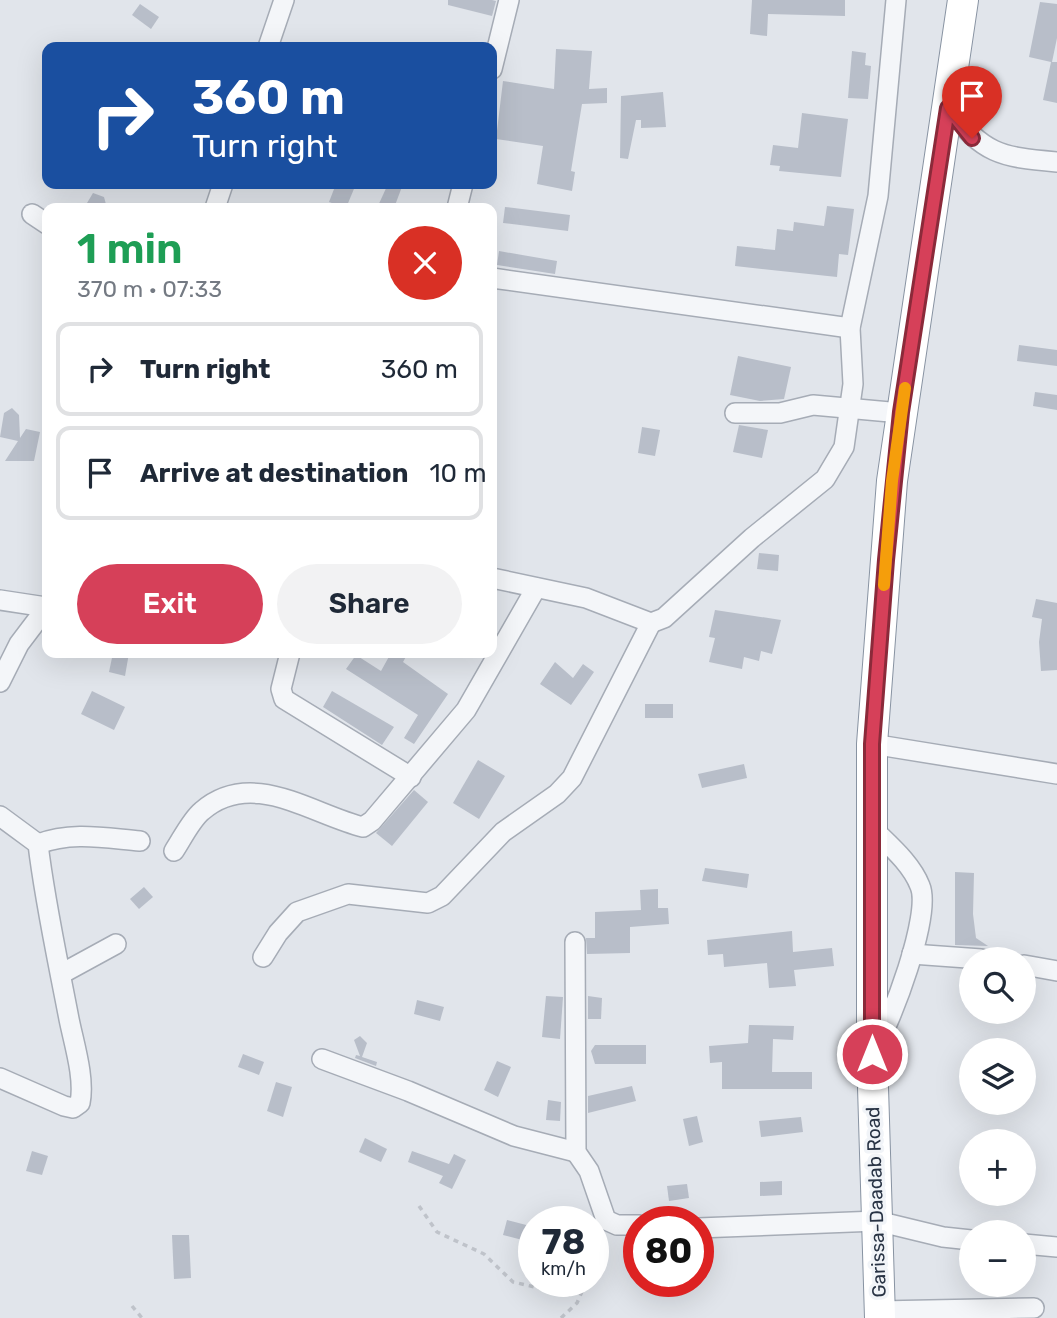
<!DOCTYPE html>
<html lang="en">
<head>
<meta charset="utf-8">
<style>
  body { margin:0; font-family:Rubik,sans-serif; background:#f2f2f3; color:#1f2937; height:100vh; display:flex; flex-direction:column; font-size:26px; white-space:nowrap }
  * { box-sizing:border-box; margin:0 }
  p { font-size:23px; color:#747a83 }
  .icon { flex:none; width:38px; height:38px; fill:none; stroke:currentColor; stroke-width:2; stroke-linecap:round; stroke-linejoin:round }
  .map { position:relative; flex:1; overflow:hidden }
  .panel { position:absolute; left:42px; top:203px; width:455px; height:455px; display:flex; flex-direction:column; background:#fff; border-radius:14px; box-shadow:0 7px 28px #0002 }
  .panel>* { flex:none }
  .banner { position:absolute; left:42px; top:42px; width:455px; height:147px; border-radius:14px; box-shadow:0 7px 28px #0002; background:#1a4fa0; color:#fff; overflow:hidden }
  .controls { position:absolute; left:959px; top:947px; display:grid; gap:14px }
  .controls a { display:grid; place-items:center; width:77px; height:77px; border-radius:50%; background:#fff; box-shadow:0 7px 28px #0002; font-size:35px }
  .speed { position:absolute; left:518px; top:1206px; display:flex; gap:14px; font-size:35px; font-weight:700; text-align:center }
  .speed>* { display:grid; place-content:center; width:91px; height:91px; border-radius:50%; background:#fff; box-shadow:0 7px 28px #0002; line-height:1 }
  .speed small { font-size:18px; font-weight:400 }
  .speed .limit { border:10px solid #d22; background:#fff; color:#111 }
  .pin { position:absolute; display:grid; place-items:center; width:60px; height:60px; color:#fff; margin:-72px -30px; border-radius:50% 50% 50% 0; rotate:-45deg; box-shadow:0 0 7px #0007 }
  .pin .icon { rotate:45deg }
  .me { position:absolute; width:77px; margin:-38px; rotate:0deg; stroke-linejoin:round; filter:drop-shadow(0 0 5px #0008) }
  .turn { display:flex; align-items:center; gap:24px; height:147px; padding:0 35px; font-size:32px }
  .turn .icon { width:91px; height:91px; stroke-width:2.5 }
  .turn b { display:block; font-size:49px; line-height:60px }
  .round { display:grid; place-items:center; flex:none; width:74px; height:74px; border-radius:37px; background:#f2f2f3 }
  .headline { display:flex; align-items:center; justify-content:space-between; height:119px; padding:0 35px }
  h1 { font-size:42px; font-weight:600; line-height:52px; color:#1e9e55 }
  .action { display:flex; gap:14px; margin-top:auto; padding:14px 35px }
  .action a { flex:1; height:80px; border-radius:42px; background:#d64059; color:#fff; font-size:28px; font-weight:600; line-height:80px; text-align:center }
  .action a+a { background:#f2f2f3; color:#1f2937 }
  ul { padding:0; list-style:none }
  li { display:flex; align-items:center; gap:21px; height:94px; margin:0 14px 10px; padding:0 21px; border:4px solid #e0e1e3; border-radius:14px }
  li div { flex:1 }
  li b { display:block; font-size:26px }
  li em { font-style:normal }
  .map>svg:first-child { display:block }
  .building { fill:#b8bec9 }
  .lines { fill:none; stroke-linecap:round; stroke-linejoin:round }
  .minor-casing { stroke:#a6acb6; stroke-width:22 }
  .highway-casing { stroke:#8893a2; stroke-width:32 }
  .path { stroke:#bfc3ca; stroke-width:3.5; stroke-dasharray:5 5; stroke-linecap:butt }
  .minor { stroke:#f4f6f9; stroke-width:19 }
  .highway { stroke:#fff; stroke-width:30 }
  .route-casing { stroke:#8b2a3a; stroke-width:18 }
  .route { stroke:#d64059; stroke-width:12 }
  .slow { stroke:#f59e0b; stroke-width:12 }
  .labels { text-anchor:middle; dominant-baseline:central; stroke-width:7; stroke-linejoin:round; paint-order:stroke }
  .street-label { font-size:19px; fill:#283344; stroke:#f1f4f8 }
</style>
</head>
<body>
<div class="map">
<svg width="1057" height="1318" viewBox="0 0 1057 1318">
  <rect width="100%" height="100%" fill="#e1e5eb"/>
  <g class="building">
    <polygon points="448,0 492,0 496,1 492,16 448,5"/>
    <polygon points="752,0 845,0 845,16 768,14 767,36 750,34"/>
    <polygon points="1040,2 1057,4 1057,38 1052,62 1057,62 1057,103 1043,100 1051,62 1029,57"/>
    <polygon points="140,4 159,17 151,29 132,15"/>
    <polygon points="556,49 592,51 589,89 607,88 607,103 582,104 571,171 575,172 572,191 537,184 543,146 496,139 503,81 554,89"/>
    <polygon points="852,51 866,53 865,65 871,66 868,99 848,98"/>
    <polygon points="663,92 666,127 641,128 641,120 636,120 628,159 620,158 621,96"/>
    <polygon points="802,113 848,119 841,177 779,171 780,166 770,165 773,145 798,148"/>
    <polygon points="336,184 356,184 346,208 329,202"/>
    <polygon points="388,184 403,184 394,208 377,208"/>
    <polygon points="93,193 104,197 107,208 84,208"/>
    <polygon points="827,206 854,209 848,255 839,254 837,277 735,266 737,246 775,250 777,229 793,231 794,222 824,226"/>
    <polygon points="505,207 570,215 568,231 503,223"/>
    <polygon points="499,251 557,261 555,274 497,265"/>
    <polygon points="1019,345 1057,350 1057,366 1017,361"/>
    <polygon points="738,356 791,367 784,399 760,401 730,395"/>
    <polygon points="1035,392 1057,395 1057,410 1033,406"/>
    <polygon points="12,408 19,415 20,438 26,429 40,432 34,461 5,461 18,441 0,437 4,413"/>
    <polygon points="739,425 768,430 762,458 733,452"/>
    <polygon points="642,427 660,430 655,456 638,453"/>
    <polygon points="759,553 779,555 778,571 757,569"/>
    <polygon points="1036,599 1057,603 1057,670 1041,671 1039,642 1042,619 1032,617"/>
    <polygon points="715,610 781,620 772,654 761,651 759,661 744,657 742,669 709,662 715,638 709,637"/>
    <polygon points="113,653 129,653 125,676 109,672"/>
    <polygon points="391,653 408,653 403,662 448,694 414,744 404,738 418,715 346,669 356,655 381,671"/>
    <polygon points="555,662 573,678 583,664 594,672 571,705 540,684"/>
    <polygon points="92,691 125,707 114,730 81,714"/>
    <polygon points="332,691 394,727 382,745 323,707"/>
    <rect x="645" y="704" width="28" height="14"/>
    <polygon points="478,760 505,776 479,819 453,803"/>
    <polygon points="744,764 747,778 702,788 698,774"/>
    <polygon points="414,790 428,802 392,846 376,833"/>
    <polygon points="705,868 749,874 747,888 702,881"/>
    <polygon points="955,872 974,873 973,914 976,938 988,946 955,945"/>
    <polygon points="144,887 153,897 139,909 130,899"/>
    <polygon points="658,889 658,908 668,908 669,924 630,927 630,953 587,954 586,938 595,938 595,912 641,910 640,890"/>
    <polygon points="792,931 793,952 832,948 834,966 794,970 796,986 769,988 767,963 724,967 723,954 708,955 707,940"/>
    <polygon points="546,996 563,997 560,1039 542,1037"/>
    <polygon points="588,996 602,998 601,1019 588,1019"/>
    <polygon points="417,1000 444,1007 440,1021 414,1014"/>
    <polygon points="749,1025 794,1026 793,1040 773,1039 772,1072 812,1072 812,1089 722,1089 722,1062 710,1063 709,1046 748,1043"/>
    <polygon points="360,1036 367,1043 362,1057 377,1062 376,1066 355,1058 356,1055 360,1056 354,1040"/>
    <polygon points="595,1045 646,1045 646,1064 595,1064 591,1051"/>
    <polygon points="243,1054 264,1062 259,1075 238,1067"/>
    <polygon points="497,1061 511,1067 498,1097 484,1090"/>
    <polygon points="276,1082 292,1087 283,1117 267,1111"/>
    <polygon points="632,1086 636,1101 588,1113 588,1096"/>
    <polygon points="548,1100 561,1102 560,1121 546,1120"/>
    <polygon points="697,1116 703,1142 689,1146 683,1119"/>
    <polygon points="801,1117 803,1132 761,1137 759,1121"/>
    <polygon points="365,1138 387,1149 381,1162 359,1152"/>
    <polygon points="32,1151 48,1156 42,1175 26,1171"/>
    <polygon points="412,1151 449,1164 454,1154 466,1160 452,1189 439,1183 443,1176 408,1162"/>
    <polygon points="782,1181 782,1195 760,1196 760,1182"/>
    <polygon points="687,1184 689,1198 669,1201 667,1186"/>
    <polygon points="507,1220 534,1227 534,1243 503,1235"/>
    <polygon points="172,1235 189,1235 191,1278 174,1279"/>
  </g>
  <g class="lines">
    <g class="minor-casing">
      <g id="minor">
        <polyline points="268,47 284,0"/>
        <polyline points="492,69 509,0"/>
        <path d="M 948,108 C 984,154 999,157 1057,162"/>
        <polyline points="215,208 223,184"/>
        <polyline points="457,208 463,184"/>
        <polyline points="32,214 47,224"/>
        <polyline points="492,278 850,328"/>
        <polyline points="735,413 780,413 813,405 901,413"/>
        <polyline points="492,578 586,598 651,623 664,618 752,538 825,479 844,447 853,384 850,328 878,196 896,0"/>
        <polyline points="0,600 46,607"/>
        <polyline points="290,653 281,689 284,699 411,777"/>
        <polyline points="0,682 19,644 47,607"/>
        <polyline points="872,744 1057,774"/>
        <path d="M 0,816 L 38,844 C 45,903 58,961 69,1019 C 74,1044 85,1078 80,1103 L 73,1108 L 64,1106 L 0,1078"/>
        <path d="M 872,828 C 889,845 911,863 920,886 C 932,914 891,1023 874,1050"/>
        <path d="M 38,844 C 72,831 105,838 140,841"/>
        <path d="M 174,851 C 182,839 191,820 202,811 C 252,768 311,814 363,827 L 372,821 L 466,710 L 536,588"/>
        <polyline points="575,942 576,1152 589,1171 606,1220 617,1225 639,1225"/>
        <polyline points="912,954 981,959"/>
        <polyline points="263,957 278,933 297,912 348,894 428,903 442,896 503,832 557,794 572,778 651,623"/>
        <polyline points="1024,965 1057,971"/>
        <polyline points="61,974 116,944"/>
        <polyline points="322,1059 408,1091 514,1136 576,1152"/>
        <polyline points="698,1228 877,1221 943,1237 971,1240"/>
        <polyline points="1024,1244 1057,1247"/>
        <polyline points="879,1311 1034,1308"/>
      </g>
    </g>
    <g class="highway-casing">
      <polyline id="highway" points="880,1318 872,1054 872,744 892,481 963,0"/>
    </g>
    <g class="path">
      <polyline points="419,1206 437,1232 484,1254 513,1282 569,1295 584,1286 586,1281"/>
      <polyline points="593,1258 601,1235"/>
      <polyline points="132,1306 142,1318"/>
      <polyline points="561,1318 577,1303 584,1287"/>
    </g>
    <use href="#minor" class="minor"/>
    <use href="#highway" class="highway"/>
  </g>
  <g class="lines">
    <g class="route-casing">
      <polyline id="route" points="872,1054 872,744 886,560 901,412 948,108 972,138"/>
    </g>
    <use href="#route" class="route"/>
    <polyline class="slow" points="884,585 892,481 905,388"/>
  </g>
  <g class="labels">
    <g class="street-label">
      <text transform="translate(876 1202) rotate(-92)">Garissa-Daadab Road</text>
    </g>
  </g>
</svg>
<div class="controls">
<a><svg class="icon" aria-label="search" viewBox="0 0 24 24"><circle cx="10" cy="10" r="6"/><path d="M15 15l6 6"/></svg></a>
<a><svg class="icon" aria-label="layers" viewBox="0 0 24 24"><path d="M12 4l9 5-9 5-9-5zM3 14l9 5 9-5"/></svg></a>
<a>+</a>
<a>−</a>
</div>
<div class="speed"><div>78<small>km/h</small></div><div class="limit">80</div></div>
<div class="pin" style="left:972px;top:138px;background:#d93025"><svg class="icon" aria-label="arrive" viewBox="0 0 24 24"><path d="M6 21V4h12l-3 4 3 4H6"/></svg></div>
<svg class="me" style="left:872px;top:1054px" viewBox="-20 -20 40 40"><circle r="17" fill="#d64059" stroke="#fff" stroke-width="3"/><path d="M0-11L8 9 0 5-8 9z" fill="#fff"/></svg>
<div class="banner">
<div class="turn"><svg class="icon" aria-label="right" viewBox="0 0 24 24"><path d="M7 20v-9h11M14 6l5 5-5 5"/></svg><div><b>360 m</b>Turn right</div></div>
</div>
<section class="panel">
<div class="headline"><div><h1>1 min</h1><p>370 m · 07:33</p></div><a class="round" style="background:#d93025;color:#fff"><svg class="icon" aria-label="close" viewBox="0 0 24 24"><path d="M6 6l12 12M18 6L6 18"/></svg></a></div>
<ul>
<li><svg class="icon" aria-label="right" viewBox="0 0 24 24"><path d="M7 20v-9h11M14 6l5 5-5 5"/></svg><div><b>Turn right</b></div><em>360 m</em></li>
<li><svg class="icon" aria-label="arrive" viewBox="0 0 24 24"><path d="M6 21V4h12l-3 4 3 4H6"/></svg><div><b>Arrive at destination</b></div><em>10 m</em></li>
</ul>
<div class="action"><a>Exit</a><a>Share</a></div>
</section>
</div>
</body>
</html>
